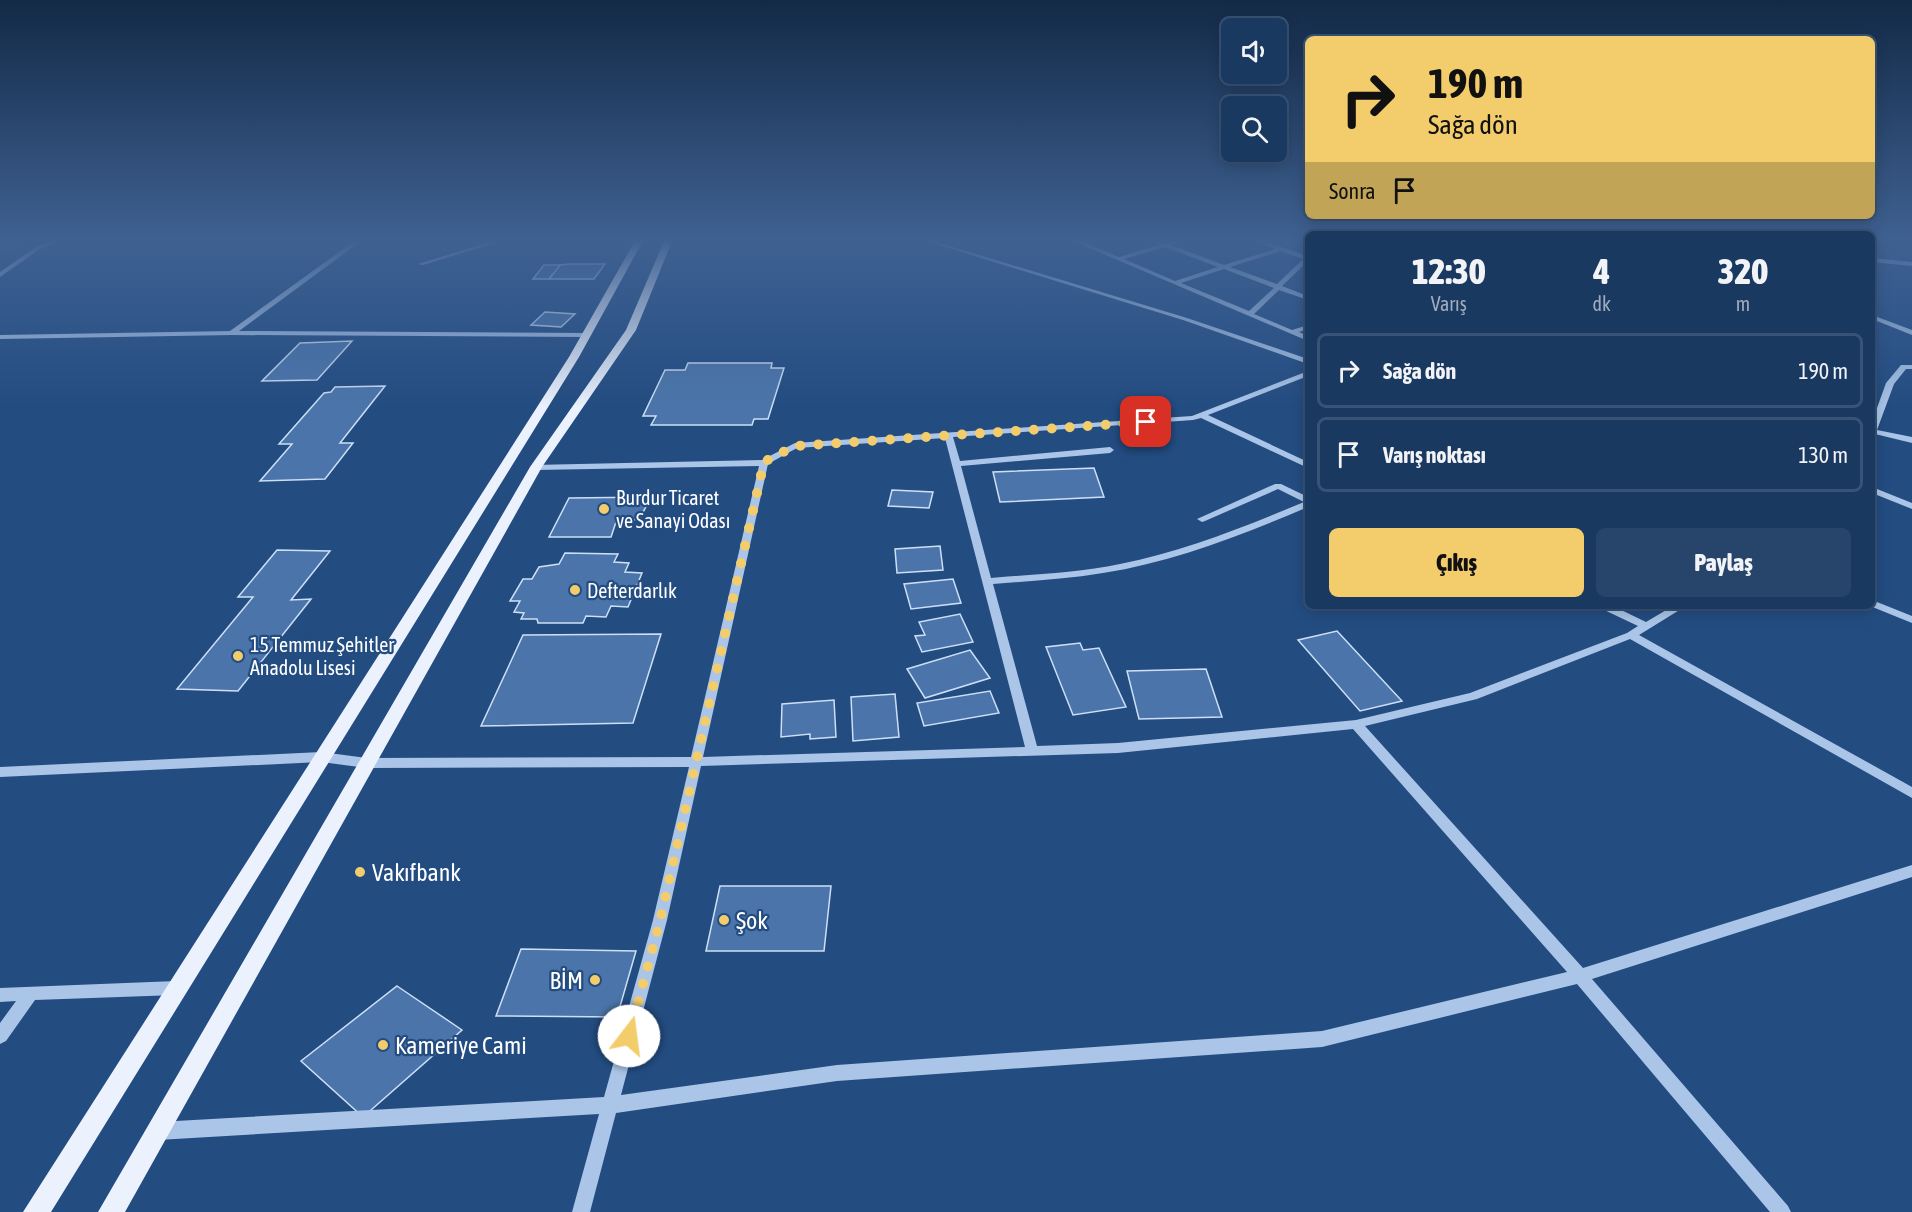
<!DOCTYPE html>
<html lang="tr">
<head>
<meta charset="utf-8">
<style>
  body { margin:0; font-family:"Asap Condensed",sans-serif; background:#27446a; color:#f1f3f6; height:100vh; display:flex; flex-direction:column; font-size:22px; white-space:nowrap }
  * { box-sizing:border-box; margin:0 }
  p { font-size:20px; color:#9facbd }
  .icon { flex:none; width:33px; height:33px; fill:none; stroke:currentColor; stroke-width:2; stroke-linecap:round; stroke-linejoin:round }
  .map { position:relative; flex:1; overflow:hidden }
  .side { position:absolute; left:1305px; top:231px; width:570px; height:378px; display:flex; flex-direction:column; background:#1a3961; border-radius:9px; box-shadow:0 3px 15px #0003,0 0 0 2px #385376 }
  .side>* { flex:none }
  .hud { position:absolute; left:1305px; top:36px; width:570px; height:183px; border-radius:9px; box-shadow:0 3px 15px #0003,0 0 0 2px #385376; background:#f3cd6c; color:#111; overflow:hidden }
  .controls { position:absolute; left:1221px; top:18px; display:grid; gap:12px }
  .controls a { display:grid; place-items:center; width:66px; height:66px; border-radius:9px; background:#1a3961; box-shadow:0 3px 15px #0003,0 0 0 2px #385376; font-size:30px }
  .pin { position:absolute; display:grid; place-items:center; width:51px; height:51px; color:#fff; margin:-26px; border-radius:12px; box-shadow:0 3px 9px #0006 }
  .me { position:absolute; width:66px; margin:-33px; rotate:15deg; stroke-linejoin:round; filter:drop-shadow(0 0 4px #0008) }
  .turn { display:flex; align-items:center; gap:21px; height:126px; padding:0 24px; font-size:27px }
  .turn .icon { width:78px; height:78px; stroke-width:2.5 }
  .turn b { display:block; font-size:42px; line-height:51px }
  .then { display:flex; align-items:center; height:57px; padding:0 24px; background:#0003; gap:12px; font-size:22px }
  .eta { display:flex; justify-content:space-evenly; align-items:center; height:102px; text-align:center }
  .eta b { font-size:36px; font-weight:800; line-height:42px }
  .button { display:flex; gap:12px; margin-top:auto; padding:12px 24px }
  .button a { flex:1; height:69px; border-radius:9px; background:#f3cd6c; color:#111; font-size:24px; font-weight:800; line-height:69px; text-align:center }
  .button a+a { background:#27446a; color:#f1f3f6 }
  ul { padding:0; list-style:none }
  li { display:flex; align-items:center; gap:18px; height:75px; margin:0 12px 9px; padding:0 12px; border:3px solid #385376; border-radius:9px }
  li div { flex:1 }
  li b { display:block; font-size:22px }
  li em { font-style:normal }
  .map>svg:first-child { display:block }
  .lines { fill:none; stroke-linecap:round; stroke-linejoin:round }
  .canal { fill:#47658c; fill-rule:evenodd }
  .building { fill:#4b75aa; stroke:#cddff6; stroke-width:1.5 }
  .minor { fill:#aac5e7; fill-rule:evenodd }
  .major { fill:#ecf2fd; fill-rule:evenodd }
  .route { stroke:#f3cd6c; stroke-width:10; stroke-dasharray:0 18 }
  .poi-dot { fill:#f3cd6c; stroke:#234c81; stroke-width:2 }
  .labels { text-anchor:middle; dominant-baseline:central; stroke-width:4.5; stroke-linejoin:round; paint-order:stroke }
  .poi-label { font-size:20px; fill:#fff; stroke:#234c81; text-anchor:start }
  .near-poi-label { font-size:24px; fill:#fff; stroke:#234c81; text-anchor:start }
</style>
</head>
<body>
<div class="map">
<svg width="1912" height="1212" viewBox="0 0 1912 1212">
  <rect width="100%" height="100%" fill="#234c81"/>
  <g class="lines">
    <polygon class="canal" points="13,239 31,239 0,254 0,245"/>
  </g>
  <g class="building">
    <polygon points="569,264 605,264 594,279 549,279 560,265"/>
    <polygon points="544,265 560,265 549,279 533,279"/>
    <polygon points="545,312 575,314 561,327 531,325"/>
    <polygon points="352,341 317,380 262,381 300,343"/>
    <polygon points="688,363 772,363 771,368 784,368 768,419 754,419 752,425 651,425 656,416 643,416 665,370 685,370"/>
    <polygon points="385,386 340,443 353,443 325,479 260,481 292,444 279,444 324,393 331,392 335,387"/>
    <polygon points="1094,468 1104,497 1000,502 993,472"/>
    <polygon points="892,490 933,492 929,508 888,506"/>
    <polygon points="651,497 639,520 617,519 611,537 549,537 569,498"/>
    <polygon points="940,546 943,570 897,573 895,549"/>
    <polygon points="277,550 330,551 291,600 311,599 238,691 177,689 253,597 238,597"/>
    <polygon points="565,553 618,554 614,562 629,563 625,572 642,573 628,607 611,606 606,617 586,616 583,623 538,623 537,619 521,619 524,613 514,612 520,601 510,601 523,579 532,579 539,567 559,564"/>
    <polygon points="953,579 961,603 911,609 904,584"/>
    <polygon points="960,614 973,642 922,652 915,636 925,635 919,622"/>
    <polygon points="1337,631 1402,701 1360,711 1298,640"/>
    <polygon points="661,634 633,723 481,726 523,635"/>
    <polygon points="1080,643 1083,650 1099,648 1126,707 1073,715 1046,647"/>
    <polygon points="970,650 990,678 925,698 907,669"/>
    <polygon points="1206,669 1222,717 1139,719 1127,671"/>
    <polygon points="990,691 999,713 924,726 917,703"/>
    <polygon points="895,694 899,737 853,741 851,697"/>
    <polygon points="834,700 836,737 810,739 810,734 781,737 782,704"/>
    <polygon points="720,886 831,886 824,951 706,951"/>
    <polygon points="521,949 636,951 617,1017 496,1016"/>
    <polygon points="397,986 462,1030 363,1117 301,1061"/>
  </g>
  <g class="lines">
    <g class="minor">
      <polygon points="56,239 64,239 40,249 0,277 0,272 36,247"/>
      <polygon points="357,239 364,239 239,331 587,333 591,335 587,337 232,335 0,339 0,335 230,331"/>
      <polygon points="499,239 508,239 423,265 418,264"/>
      <polygon points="919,239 927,239 1187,318 1308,359 1308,364 1183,320"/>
      <path d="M 1068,239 L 1076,239 L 1119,257 L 1159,245 L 1145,239 C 1152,239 1158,242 1164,243 C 1172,244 1181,239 1189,239 L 1171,245 L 1224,265 L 1275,249 L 1250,239 L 1258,239 L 1308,256 L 1308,261 L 1282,286 L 1308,296 L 1308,300 L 1279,290 L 1254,314 L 1292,330 L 1308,325 L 1308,329 L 1299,332 L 1308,336 L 1308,341 ZM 1165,247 L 1218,267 L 1175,281 L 1124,259 ZM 1281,251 L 1303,259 L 1277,284 L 1230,267 ZM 1224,269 L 1274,288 L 1249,311 L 1181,283 Z"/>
      <polygon points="1872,258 1912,262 1912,266 1872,262"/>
      <polygon points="1872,315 1912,330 1912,335 1872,319"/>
      <polygon points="1901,365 1912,365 1912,369 1906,369 1894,384 1877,430 1912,437 1912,443 1875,434 1872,436 1872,422 1886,383"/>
      <path d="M 1308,371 L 1308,376 L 1208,415 L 1308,462 L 1308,468 L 1201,418 L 1193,420 L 953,437 L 960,461 L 1110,447 L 1114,450 L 1110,453 L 961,466 L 991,578 C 1034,574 1078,573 1120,564 C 1184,551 1244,527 1304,502 L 1278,489 L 1205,521 L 1202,522 L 1197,519 L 1275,484 L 1281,484 L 1308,497 L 1308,507 C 1242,535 1174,562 1103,573 C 1067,579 1030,581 993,584 L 1037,746 L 1118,743 L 1356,720 L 1470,693 L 1627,633 L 1638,626 L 1600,608 L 1599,606 L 1613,606 L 1646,622 L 1673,606 L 1686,606 L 1639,635 L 1912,787 L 1912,798 L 1630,639 L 1477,699 L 1365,726 L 1583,968 L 1912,865 L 1912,877 L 1592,979 L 1788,1206 L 1791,1212 L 1770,1212 L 1577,984 L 1322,1047 L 837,1081 L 616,1113 L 590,1212 L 572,1212 L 599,1114 L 158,1140 L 152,1137 L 149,1131 L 152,1125 L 158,1122 L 604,1097 L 653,920 L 689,767 L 367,768 L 321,762 L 0,777 L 0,767 L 321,752 L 367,758 L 691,757 L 759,466 L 536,470 L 532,467 L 533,465 L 762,460 L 795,443 L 1192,416 ZM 945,438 L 1025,747 L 703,757 L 768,464 L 797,448 ZM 1353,729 L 1567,972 L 1322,1031 L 837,1065 L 621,1095 L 667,920 L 701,766 L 1118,753 Z"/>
      <polygon points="1872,487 1912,503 1912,509 1872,493"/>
      <polygon points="1872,600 1912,616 1912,623 1870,606 1872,606"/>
      <polygon points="176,981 181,983 184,988 181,993 176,995 35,1000 6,1041 0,1044 0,1023 16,1001 0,1002 0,988"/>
    </g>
    <g class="major">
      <polygon points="636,239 644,239 579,357 51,1212 23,1212 569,357"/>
      <polygon points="665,239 673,239 636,330 542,467 125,1212 98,1212 530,467 626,330"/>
    </g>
  </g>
  <linearGradient id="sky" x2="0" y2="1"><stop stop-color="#132a47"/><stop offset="0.59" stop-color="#3f6192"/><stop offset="1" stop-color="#3f6192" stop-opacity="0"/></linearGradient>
  <rect width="1912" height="408" fill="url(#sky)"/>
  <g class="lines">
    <polyline class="route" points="629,1036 660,921 764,462 795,446 1146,422"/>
  </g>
  <g class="poi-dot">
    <circle cx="604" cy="509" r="6"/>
    <circle cx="575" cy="590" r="6"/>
    <circle cx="238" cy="656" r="6"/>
    <circle cx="360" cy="872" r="6"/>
    <circle cx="724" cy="920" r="6"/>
    <circle cx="595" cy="980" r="6"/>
    <circle cx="383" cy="1045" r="6"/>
  </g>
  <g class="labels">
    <g class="poi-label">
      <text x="616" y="497">Burdur Ticaret<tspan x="616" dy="23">ve Sanayi Odası</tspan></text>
      <text x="587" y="590">Defterdarlık</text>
      <text x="250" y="644">15 Temmuz Şehitler<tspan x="250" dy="23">Anadolu Lisesi</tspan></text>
    </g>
    <g class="near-poi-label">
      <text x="372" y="872">Vakıfbank</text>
      <text x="736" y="920">Şok</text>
      <text x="583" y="980" text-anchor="end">BİM</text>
      <text x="395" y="1045">Kameriye Cami</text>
    </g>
  </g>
</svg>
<div class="controls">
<a><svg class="icon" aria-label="sound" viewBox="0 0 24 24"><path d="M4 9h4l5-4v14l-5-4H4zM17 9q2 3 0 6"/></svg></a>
<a><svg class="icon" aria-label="search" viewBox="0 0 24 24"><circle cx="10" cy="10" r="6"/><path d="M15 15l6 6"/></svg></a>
</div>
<div class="pin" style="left:1146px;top:422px;background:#d93025"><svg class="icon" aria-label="arrive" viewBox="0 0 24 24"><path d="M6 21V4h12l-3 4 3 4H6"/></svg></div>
<svg class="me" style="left:629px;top:1036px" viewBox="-20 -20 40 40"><circle r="19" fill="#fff"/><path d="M0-13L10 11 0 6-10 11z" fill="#f3cd6c"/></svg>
<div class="hud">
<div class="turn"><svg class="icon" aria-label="right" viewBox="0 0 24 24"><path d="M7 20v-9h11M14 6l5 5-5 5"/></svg><div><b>190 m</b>Sağa dön</div></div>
<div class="then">Sonra<svg class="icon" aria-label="arrive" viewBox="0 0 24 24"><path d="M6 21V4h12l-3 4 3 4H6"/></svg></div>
</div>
<section class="side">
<div class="eta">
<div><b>12:30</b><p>Varış</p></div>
<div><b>4</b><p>dk</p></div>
<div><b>320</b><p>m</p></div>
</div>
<ul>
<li><svg class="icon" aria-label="right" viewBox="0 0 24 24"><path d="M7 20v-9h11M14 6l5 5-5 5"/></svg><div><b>Sağa dön</b></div><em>190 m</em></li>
<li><svg class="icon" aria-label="arrive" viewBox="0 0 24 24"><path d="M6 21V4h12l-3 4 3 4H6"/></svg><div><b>Varış noktası</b></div><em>130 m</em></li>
</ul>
<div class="button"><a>Çıkış</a><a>Paylaş</a></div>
</section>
</div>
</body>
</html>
